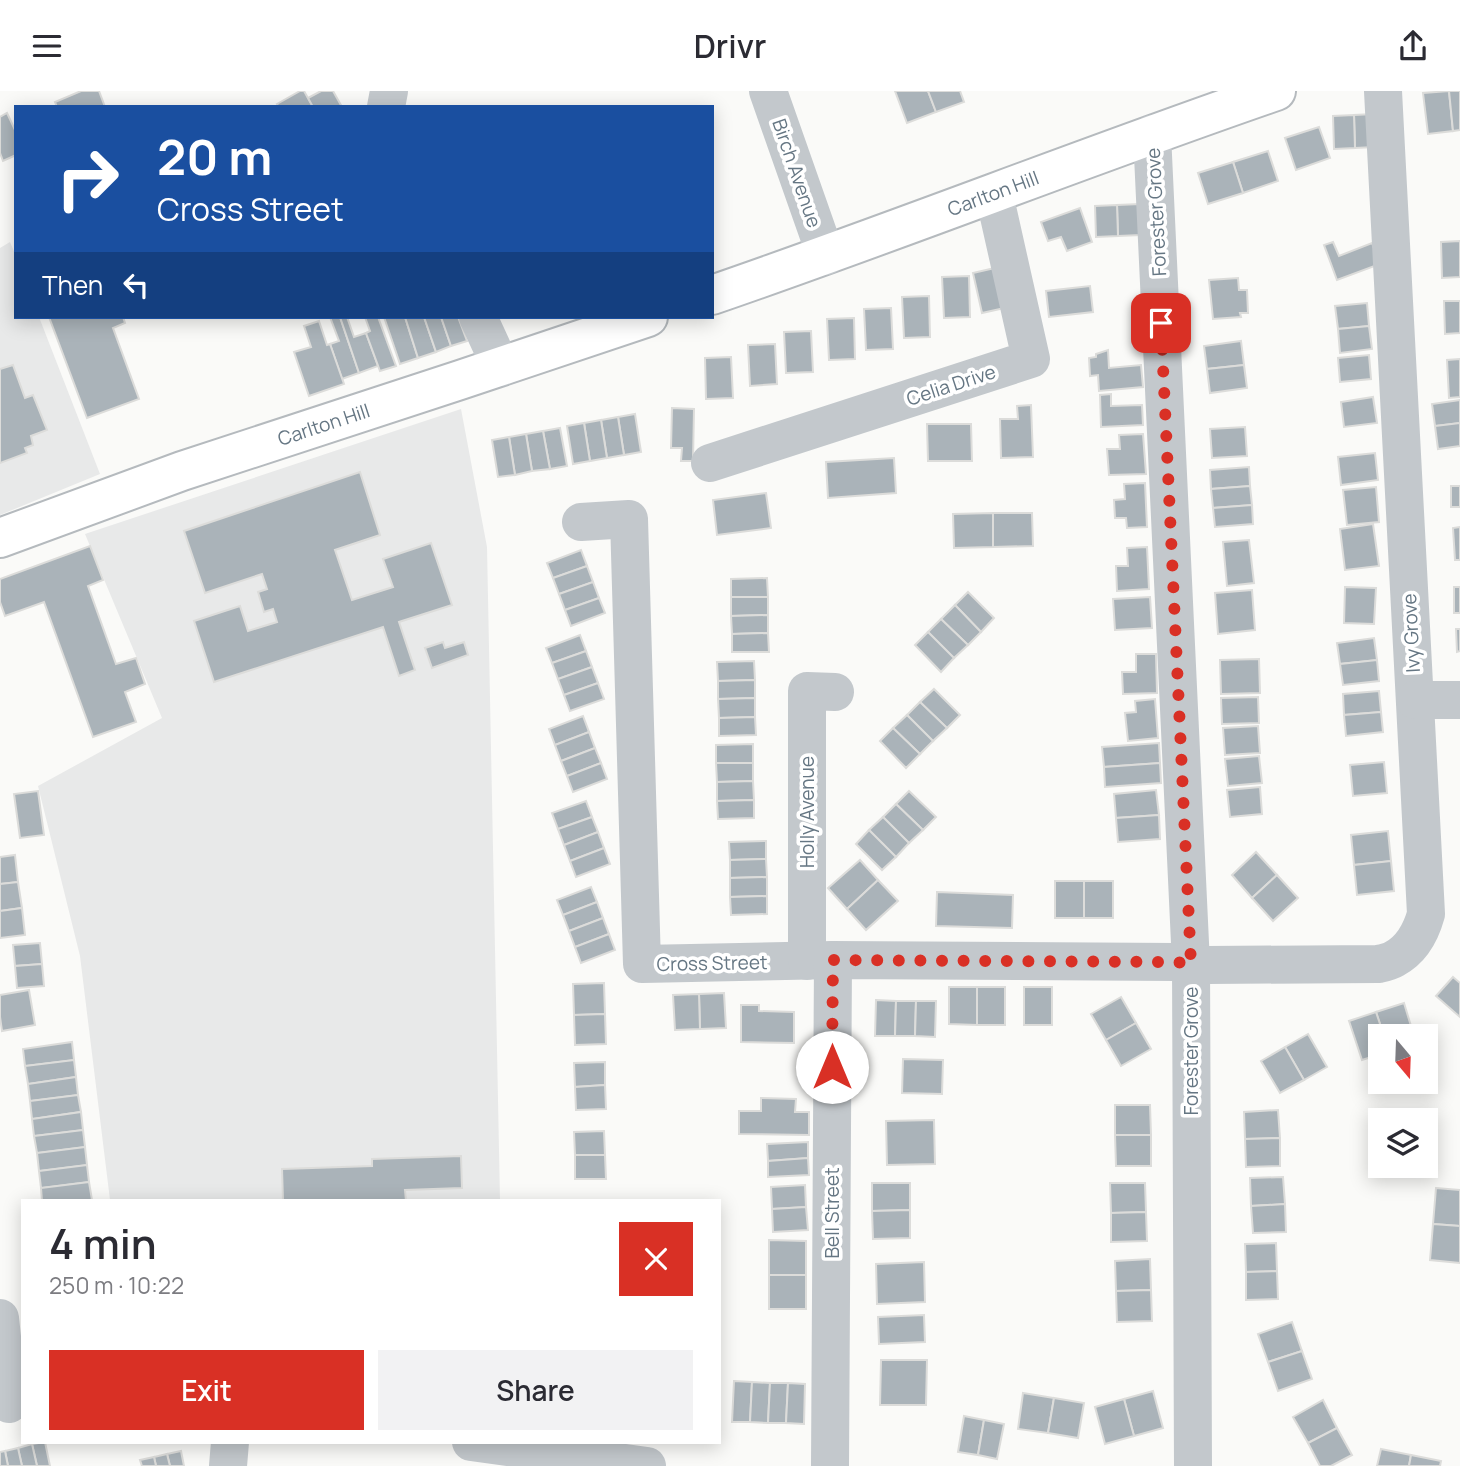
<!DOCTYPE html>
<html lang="en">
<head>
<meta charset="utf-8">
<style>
  body { margin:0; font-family:Manrope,sans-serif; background:#f2f2f3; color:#2b2b33; height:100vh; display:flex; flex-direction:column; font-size:26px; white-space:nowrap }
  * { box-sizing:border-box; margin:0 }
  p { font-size:23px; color:#7c7c81 }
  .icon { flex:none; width:38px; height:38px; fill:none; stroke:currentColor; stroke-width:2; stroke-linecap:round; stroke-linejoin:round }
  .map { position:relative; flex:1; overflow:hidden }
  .sheet { position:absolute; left:21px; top:1108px; width:700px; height:245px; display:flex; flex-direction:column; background:#fff; border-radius:0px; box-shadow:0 4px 18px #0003 }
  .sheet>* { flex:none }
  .top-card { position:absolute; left:14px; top:14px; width:700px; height:214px; border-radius:0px; box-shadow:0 4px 18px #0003; background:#1a4fa0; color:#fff; overflow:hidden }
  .needle { width:46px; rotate:161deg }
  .fabs { position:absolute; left:1368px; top:933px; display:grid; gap:14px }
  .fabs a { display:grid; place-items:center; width:70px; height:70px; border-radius:0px; background:#fff; box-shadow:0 4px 18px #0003; font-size:35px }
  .pin { position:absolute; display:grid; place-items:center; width:60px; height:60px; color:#fff; margin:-30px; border-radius:14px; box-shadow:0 4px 10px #0006 }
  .me { position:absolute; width:77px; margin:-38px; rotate:0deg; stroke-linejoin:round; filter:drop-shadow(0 0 5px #0008) }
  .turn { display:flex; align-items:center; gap:24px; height:147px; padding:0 28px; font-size:32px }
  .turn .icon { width:91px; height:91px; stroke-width:2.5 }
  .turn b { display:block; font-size:49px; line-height:60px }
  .then { display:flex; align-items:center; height:66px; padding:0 28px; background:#0003; gap:14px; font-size:26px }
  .round { display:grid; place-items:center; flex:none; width:74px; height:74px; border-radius:0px; background:#f2f2f3 }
  .overview { display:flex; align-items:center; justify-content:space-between; height:119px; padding:0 28px }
  h1 { font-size:42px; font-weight:600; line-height:52px }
  .action { display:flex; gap:14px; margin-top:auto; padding:14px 28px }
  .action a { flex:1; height:80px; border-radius:0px; background:#d93025; color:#fff; font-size:28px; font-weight:600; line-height:80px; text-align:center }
  .action a+a { background:#f2f2f3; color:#2b2b33 }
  header { display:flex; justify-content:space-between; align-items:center; height:91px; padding:0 28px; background:#fff; font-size:32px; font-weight:600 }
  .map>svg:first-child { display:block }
  .built { fill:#e8e9e9 }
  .building { fill:#aab3b9; stroke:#dcdcda; stroke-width:2 }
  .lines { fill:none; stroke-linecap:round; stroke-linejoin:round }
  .major-casing { stroke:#b5babe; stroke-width:42 }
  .minor { stroke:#c3c8cc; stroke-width:38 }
  .major { stroke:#fff; stroke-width:38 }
  .route { stroke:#d93025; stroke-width:12; stroke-dasharray:0 21.6 }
  .labels { text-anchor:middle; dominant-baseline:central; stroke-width:7; stroke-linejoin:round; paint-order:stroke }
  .street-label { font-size:19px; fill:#657683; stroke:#fff }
</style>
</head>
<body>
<header><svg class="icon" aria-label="menu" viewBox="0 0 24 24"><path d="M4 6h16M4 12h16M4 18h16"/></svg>Drivr<svg class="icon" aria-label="share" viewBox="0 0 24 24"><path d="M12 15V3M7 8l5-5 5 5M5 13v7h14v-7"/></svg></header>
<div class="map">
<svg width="1460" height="1375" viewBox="0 0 1460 1375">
  <rect width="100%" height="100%" fill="#fafaf8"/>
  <g class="built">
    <polygon points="10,151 16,165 16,226 39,226 100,383 0,424 0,157"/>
    <polygon points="461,318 487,456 500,1109 110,1109 80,865 38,695 162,627 85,443"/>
  </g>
  <g class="building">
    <polygon points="81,0 99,0 105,16 57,16 55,11"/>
    <polygon points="300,0 304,0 313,16 279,16 277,13"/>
    <polygon points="321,0 333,0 342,16 313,16 308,7"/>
    <polygon points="895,0 928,0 936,21 907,32"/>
    <polygon points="928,0 960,0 964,11 936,21"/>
    <polygon points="1449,0 1453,40 1428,43 1423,2"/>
    <polygon points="1449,0 1460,0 1460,39 1453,40"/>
    <polygon points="7,22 16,41 16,64 3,70 0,62 0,26"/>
    <polygon points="1374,23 1375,56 1355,57 1354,24"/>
    <polygon points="1354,24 1355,57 1334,58 1333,25"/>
    <polygon points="1319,36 1330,67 1296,79 1285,47"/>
    <polygon points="1268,60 1278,90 1243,102 1233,71"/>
    <polygon points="1233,71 1243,102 1208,113 1198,82"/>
    <polygon points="1140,113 1141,144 1118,145 1117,114"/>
    <polygon points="1117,114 1118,145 1096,146 1095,115"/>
    <polygon points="1080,117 1092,151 1067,160 1061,146 1048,150 1041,131"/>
    <polygon points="1460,150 1460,186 1442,187 1441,151"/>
    <polygon points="1333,151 1339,165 1372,152 1380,173 1337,189 1324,154"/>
    <polygon points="999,176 1009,216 982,222 973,182"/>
    <polygon points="969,185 970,226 944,227 942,186"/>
    <polygon points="1238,187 1239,199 1247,199 1248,222 1240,222 1241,226 1213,228 1209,189"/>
    <polygon points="1090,195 1093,221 1049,226 1046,200"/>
    <polygon points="929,205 930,246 904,247 902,206"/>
    <polygon points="1444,210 1460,210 1460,242 1445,243"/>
    <polygon points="1367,212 1369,235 1338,238 1335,215"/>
    <polygon points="891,217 893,258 866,259 864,218"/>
    <polygon points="49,226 123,226 125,232 113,237 139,308 87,327"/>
    <polygon points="330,226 340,226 359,282 342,288 330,253 339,250"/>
    <polygon points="340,226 347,226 354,246 366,242 378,275 359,282"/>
    <polygon points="365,226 378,226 396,275 380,280 366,242 370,240"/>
    <polygon points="384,226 405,226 418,267 400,273"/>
    <polygon points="405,226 424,226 436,261 418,267"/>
    <polygon points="424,226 441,226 451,255 436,261"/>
    <polygon points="441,226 458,226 467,250 451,255"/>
    <polygon points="854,227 855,268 829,269 827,228"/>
    <polygon points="319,230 327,254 330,253 344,293 309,305 294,261 311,256 304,235"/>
    <polygon points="1369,235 1372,258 1340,262 1338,238"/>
    <polygon points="811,240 813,281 786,282 784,241"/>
    <polygon points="1241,250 1244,274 1207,278 1204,255"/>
    <polygon points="775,253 777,293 750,295 748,254"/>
    <polygon points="1108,259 1109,277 1141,274 1143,296 1099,300 1098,284 1090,285 1089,267 1096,266 1096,263"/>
    <polygon points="1369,264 1371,288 1340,291 1338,267"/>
    <polygon points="731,266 733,307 706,308 705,267"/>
    <polygon points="1460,268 1460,306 1449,307 1447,269"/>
    <polygon points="13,274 25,307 33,304 47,339 31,345 33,354 25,357 27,362 0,372 0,278"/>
    <polygon points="1244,274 1247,297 1210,302 1207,278"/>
    <polygon points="1111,303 1111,315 1142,314 1143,334 1101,336 1100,304"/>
    <polygon points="1373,306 1377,332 1344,336 1341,311"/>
    <polygon points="1460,309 1460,332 1435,335 1432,313"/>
    <polygon points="1031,314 1033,366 1001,367 1000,328 1018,328 1017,315"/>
    <polygon points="672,317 694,318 693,370 681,370 682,357 671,357"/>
    <polygon points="635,323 641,361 624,364 618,326"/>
    <polygon points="618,326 624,364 607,367 601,329"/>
    <polygon points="601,329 607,367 590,370 584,332"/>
    <polygon points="584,332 590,370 573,373 567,335"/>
    <polygon points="1460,332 1460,355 1438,358 1435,335"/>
    <polygon points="927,333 971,333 972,370 928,370"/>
    <polygon points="1245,336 1247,365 1212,367 1210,338"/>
    <polygon points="560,337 567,375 550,378 543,340"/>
    <polygon points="543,340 550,378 532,380 526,343"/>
    <polygon points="526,343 532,380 515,384 509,346"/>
    <polygon points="1143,343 1146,383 1109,384 1107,358 1120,358 1119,344"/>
    <polygon points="509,346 515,384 498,386 492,349"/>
    <polygon points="1375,362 1378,389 1341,394 1338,366"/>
    <polygon points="894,367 896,402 828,407 826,371"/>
    <polygon points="1249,376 1250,395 1211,398 1210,379"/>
    <polygon points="360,381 380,444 335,459 352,509 393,496 383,468 431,452 452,514 399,531 415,579 399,585 383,536 214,591 194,530 240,515 248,540 277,531 273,518 264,521 258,501 267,498 262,483 205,502 184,440"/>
    <polygon points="1145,392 1147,436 1127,437 1126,427 1115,427 1114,409 1125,408 1124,393"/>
    <polygon points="1250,395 1252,414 1213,417 1211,398"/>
    <rect x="1451" y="395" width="9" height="21"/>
    <polygon points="1376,396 1379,431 1347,434 1343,399"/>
    <polygon points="766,402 771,437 717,444 713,409"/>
    <polygon points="1252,414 1253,433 1215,436 1213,417"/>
    <polygon points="993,422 993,456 954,457 953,423"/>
    <polygon points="993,422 1032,422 1033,455 993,456"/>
    <polygon points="1373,433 1379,475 1345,479 1340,438"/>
    <polygon points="1460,436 1460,469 1455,469 1453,437"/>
    <polygon points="1249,449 1254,492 1227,495 1223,451"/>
    <polygon points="90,455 103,489 88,495 116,573 136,567 145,593 125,601 136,631 93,646 44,511 5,525 0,511 0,488"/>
    <polygon points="1147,456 1149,498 1117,500 1116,475 1128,475 1127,457"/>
    <polygon points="581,459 587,475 553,487 547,472"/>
    <polygon points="587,475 593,491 559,503 553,487"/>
    <polygon points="767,487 768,506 731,506 731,488"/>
    <polygon points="593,491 599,507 565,519 559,503"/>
    <polygon points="1345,496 1376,497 1374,533 1344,532"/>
    <rect x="1454" y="496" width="6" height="26"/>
    <polygon points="1252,499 1255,539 1218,543 1215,502"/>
    <polygon points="968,501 994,527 981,541 955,514"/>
    <polygon points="731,506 768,506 768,524 731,525"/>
    <polygon points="1150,506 1152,537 1115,539 1113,508"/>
    <polygon points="599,507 605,522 571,535 565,519"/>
    <polygon points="955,514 981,541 968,554 941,528"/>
    <polygon points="768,524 768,542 732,543 731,525"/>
    <polygon points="941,528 968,554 954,567 928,541"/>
    <polygon points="1456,538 1460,538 1460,560 1457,561"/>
    <polygon points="928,541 954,567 941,581 915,554"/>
    <polygon points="768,542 769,561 732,561 732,543"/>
    <polygon points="580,544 586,560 552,572 546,557"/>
    <polygon points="1374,547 1377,569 1340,573 1337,552"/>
    <polygon points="443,551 445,557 464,551 468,564 432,577 425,557"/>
    <polygon points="586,560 592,576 558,588 552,572"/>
    <polygon points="1136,563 1156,563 1157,602 1123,603 1122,581 1136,581"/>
    <polygon points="1259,568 1260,602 1221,603 1220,569"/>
    <polygon points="1377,569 1379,590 1343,594 1340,573"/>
    <polygon points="754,570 755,589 718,590 717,571"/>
    <polygon points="592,576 598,592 564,604 558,588"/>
    <polygon points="755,589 755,607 718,608 718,590"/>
    <polygon points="598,592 604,608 570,620 564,604"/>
    <polygon points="934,598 960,624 947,637 920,611"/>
    <polygon points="1379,600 1381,621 1344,624 1343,603"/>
    <polygon points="1258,606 1259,632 1222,633 1221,607"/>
    <polygon points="755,607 755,626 719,627 718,608"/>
    <polygon points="1155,608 1158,647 1128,650 1125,622 1136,621 1135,610"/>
    <polygon points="920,611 947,637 933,650 907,624"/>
    <polygon points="1381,621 1383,641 1346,645 1344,624"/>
    <polygon points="907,624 933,650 920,663 893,637"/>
    <polygon points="583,625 589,641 555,654 549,638"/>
    <polygon points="755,626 756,644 719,645 719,627"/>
    <polygon points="1258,635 1260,662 1225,664 1223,637"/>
    <polygon points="893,637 920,663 906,677 880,650"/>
    <polygon points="589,641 595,657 561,670 555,654"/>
    <polygon points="1159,652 1160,672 1104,676 1102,656"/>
    <polygon points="753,653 753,672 716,672 716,654"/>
    <polygon points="595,657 601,672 567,685 561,670"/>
    <polygon points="1259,665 1262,692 1228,695 1225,668"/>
    <polygon points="1384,671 1387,702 1353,705 1350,674"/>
    <polygon points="601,672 607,688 573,701 567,685"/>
    <polygon points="716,672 753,672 753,690 717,691"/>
    <polygon points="1160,672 1161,692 1105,696 1104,676"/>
    <polygon points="753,690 754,709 717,710 717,691"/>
    <polygon points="1260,696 1262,723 1230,726 1227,699"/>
    <polygon points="1156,699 1159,724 1116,727 1114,703"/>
    <polygon points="38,700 44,744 20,747 14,703"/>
    <polygon points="909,700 936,726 923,739 896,713"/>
    <polygon points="754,709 754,727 718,728 717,710"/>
    <polygon points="586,710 592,726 558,738 552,722"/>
    <polygon points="896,713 923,739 909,752 883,726"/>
    <polygon points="1159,724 1160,748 1118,751 1116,727"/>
    <polygon points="592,726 598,741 564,754 558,738"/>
    <polygon points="883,726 909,752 896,766 869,739"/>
    <polygon points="869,739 896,766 882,779 856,753"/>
    <polygon points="1388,740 1391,770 1354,774 1351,744"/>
    <polygon points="598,741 604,757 570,770 564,754"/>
    <polygon points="766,750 766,768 730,769 729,751"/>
    <polygon points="604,757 610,773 576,786 570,770"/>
    <polygon points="1256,761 1277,784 1252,807 1232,784"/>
    <polygon points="15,764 18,791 0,793 0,766"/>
    <polygon points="766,768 767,786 730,787 730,769"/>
    <polygon points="860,769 878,789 847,818 828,797"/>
    <polygon points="1391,770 1394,800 1357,804 1354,774"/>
    <polygon points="1277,784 1298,807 1273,830 1252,807"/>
    <polygon points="767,786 767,805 730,806 730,787"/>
    <polygon points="878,789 898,810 866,839 847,818"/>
    <rect x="1055" y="790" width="29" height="37"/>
    <rect x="1084" y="790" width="29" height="37"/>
    <polygon points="18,791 22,817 0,820 0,793"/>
    <polygon points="591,796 597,811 563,824 557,809"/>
    <polygon points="937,801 1013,804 1012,837 936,835"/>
    <polygon points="767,805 767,823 731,824 730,806"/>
    <polygon points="597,811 603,827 569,840 563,824"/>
    <polygon points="22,817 25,844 0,847 0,820"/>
    <polygon points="603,827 609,843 575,856 569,840"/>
    <polygon points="609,843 615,859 581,872 575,856"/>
    <polygon points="40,852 42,873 15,875 13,854"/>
    <polygon points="42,873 44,895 17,897 15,875"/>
    <polygon points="1453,886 1460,892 1460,926 1436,905"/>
    <polygon points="604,892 605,923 574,924 573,893"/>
    <polygon points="949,896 977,896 977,934 949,933"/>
    <rect x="977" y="896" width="28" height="38"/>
    <rect x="1024" y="896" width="28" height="38"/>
    <polygon points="29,899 35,934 2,940 0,926 0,904"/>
    <polygon points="724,902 726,937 700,938 699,903"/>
    <polygon points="699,903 700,938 675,939 673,904"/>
    <polygon points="1121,906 1136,932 1106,949 1091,923"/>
    <polygon points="876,909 896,910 895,945 875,945"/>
    <polygon points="896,910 916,910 915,945 895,945"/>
    <polygon points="916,910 936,910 935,946 915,945"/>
    <polygon points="1404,912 1414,945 1384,945 1376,921"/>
    <polygon points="741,914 759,914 759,920 794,921 794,952 741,951"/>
    <polygon points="1376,921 1384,945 1381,945 1381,963 1362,969 1349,930"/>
    <polygon points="605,923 606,953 575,954 574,924"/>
    <polygon points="1136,932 1151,958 1121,975 1106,949"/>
    <polygon points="1308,943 1327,976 1304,989 1285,956"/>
    <polygon points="72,951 74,969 25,975 23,958"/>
    <polygon points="1285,956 1304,989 1280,1002 1261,970"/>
    <polygon points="903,968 943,969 942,1003 902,1002"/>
    <polygon points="74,969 76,986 28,993 25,975"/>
    <polygon points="605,971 605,994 575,996 574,972"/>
    <polygon points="76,986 78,1004 30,1010 28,993"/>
    <polygon points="605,994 606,1018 576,1019 575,996"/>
    <polygon points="78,1004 81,1021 32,1028 30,1010"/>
    <polygon points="761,1007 796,1008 795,1021 809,1021 809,1044 739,1043 739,1020 761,1020"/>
    <polygon points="1115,1014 1150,1014 1151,1044 1115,1044"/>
    <polygon points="1278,1019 1280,1047 1245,1048 1244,1021"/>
    <polygon points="81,1021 83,1039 34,1045 32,1028"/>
    <polygon points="934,1029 935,1073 887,1074 886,1030"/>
    <polygon points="83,1039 85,1056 37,1062 34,1045"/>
    <polygon points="604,1040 605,1064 575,1064 574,1041"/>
    <polygon points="1115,1044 1151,1044 1151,1075 1116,1075"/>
    <polygon points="1280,1047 1280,1075 1246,1076 1245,1048"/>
    <polygon points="808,1051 808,1067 768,1070 767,1053"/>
    <polygon points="85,1056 87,1074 39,1080 37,1062"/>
    <polygon points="575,1064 605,1064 606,1088 575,1088"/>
    <polygon points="461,1065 462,1097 405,1099 406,1110 283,1110 282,1078 372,1075 372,1068"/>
    <polygon points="808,1067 809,1084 768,1086 768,1070"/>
    <polygon points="87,1074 89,1091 41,1097 39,1080"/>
    <polygon points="1283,1086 1285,1113 1251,1115 1250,1087"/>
    <polygon points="89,1091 92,1109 42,1110 41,1097"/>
    <polygon points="872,1092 910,1092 910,1119 872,1120"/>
    <polygon points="1110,1092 1145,1092 1146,1121 1111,1122"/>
    <polygon points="805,1094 806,1116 772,1118 771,1096"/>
    <polygon points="1436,1097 1460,1099 1460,1135 1433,1133"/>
    <polygon points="1285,1113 1286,1141 1253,1142 1251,1115"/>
    <polygon points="806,1116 808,1139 773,1141 772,1118"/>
    <polygon points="910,1119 910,1147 873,1148 872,1120"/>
    <polygon points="1146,1121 1147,1150 1111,1151 1111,1122"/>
    <polygon points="1433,1133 1460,1135 1460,1172 1430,1169"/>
    <polygon points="769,1149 806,1150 806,1184 769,1184"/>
    <polygon points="1276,1152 1277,1180 1246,1181 1245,1153"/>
    <polygon points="1150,1168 1151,1199 1116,1200 1115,1170"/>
    <polygon points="924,1171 925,1211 877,1213 876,1173"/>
    <polygon points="1277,1180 1278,1208 1246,1209 1246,1181"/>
    <rect x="769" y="1184" width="37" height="34"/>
    <polygon points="1151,1199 1152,1230 1117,1231 1116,1200"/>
    <polygon points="924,1224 925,1251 879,1253 878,1226"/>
    <polygon points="1292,1231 1302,1260 1268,1271 1258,1243"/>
    <polygon points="1302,1260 1312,1288 1278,1300 1268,1271"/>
    <polygon points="881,1269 927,1269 926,1314 880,1314"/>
    <polygon points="734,1290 752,1291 750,1331 732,1331"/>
    <polygon points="752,1291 770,1292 768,1332 750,1331"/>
    <polygon points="770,1292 788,1292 786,1332 768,1332"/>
    <polygon points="788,1292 805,1293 804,1333 786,1332"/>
    <polygon points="1153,1300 1163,1337 1134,1345 1124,1308"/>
    <polygon points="1023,1302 1054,1307 1048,1342 1018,1338"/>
    <polygon points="1054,1307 1084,1312 1078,1347 1048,1342"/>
    <polygon points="1124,1308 1134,1345 1105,1353 1095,1316"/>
    <polygon points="1323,1309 1337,1337 1308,1352 1293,1326"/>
    <polygon points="964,1325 984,1329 978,1364 958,1361"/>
    <polygon points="984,1329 1004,1333 997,1368 978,1364"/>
    <polygon points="1337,1337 1352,1364 1331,1375 1320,1375 1308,1352"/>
    <polygon points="45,1351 50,1375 37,1375 32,1353"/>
    <polygon points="32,1353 37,1375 22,1375 18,1357"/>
    <polygon points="18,1357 22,1375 8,1375 5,1360"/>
    <polygon points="1381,1358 1411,1364 1409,1375 1377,1375"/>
    <polygon points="5,1360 8,1375 0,1375 0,1361"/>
    <polygon points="181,1360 184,1375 170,1375 167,1363"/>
    <polygon points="167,1363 170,1375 156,1375 154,1366"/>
    <polygon points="1411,1364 1441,1370 1440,1375 1409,1375"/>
    <polygon points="154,1366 156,1375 142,1375 140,1369"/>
  </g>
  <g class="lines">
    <g class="major-casing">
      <g id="major">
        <path id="s1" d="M 712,204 C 901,139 1087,65 1276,0"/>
        <path id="s2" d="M 0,447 L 182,380 L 460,289 L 648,226"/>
      </g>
    </g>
    <g class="minor">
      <polyline points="768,0 826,165"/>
      <polyline points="386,16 389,0"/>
      <polyline points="1152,43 1191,873 1193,1375"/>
      <polyline points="478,226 501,276"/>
      <polyline points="710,372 1031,268 994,103"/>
      <path d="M 581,431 L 629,428 L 642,873 L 833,869 L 1176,871 L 1207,874 L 1378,873 C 1383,872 1389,871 1394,868 C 1411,859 1421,841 1426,823 L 1383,0"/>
      <polyline points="1415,609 1460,609"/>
      <polyline points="807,870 807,600 835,601"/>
      <polyline points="0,1227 9,1313"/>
      <polyline points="471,1351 647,1375"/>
      <polyline points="228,1375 230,1351"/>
      <polyline points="830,1375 833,869"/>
    </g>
    <use href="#major" class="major"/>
  </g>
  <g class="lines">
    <polyline class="route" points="832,976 833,869 1176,871 1191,873 1161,232"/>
  </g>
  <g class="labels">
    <g class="street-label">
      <text transform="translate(797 82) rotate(71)">Birch Avenue</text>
      <text stroke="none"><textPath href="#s1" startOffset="299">Carlton Hill</textPath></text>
      <text transform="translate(1156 121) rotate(-93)">Forester Grove</text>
      <text transform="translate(951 294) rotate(-18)">Celia Drive</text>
      <text stroke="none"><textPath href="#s2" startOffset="343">Carlton Hill</textPath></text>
      <text transform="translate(1411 542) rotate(-93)">Ivy Grove</text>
      <text transform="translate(807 721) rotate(-90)">Holly Avenue</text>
      <text transform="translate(712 872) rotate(-1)">Cross Street</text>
      <text transform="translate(1191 960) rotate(-90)">Forester Grove</text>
      <text transform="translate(832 1122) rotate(-90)">Bell Street</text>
    </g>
  </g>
</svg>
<div class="fabs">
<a><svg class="needle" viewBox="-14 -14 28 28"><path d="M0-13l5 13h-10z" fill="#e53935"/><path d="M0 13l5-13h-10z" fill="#7c7c81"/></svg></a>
<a><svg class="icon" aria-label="layers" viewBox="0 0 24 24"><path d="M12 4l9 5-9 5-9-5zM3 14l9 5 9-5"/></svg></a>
</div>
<div class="pin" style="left:1161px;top:232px;background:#d93025"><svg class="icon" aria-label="arrive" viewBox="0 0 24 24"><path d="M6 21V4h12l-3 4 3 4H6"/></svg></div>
<svg class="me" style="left:832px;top:976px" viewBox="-20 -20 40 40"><circle r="19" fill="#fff"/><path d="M0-13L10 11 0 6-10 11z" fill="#d93025"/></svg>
<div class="top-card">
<div class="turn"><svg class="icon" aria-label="right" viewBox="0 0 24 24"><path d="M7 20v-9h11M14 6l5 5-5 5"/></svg><div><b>20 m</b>Cross Street</div></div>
<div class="then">Then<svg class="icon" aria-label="left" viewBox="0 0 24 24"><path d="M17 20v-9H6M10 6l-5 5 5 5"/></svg></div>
</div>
<section class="sheet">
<div class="overview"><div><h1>4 min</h1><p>250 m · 10:22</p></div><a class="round" style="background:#d93025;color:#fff"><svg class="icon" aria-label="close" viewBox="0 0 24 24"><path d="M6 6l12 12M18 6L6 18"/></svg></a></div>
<div class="action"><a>Exit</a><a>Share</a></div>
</section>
</div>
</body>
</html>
